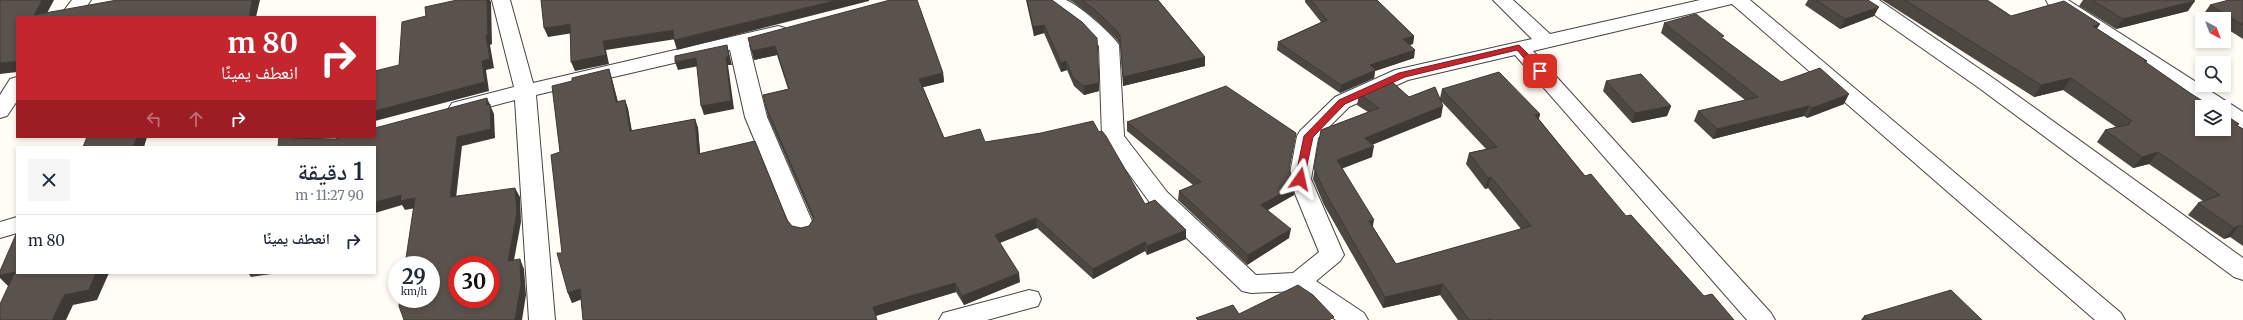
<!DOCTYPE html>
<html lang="ar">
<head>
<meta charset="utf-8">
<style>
  body { margin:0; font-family:Merriweather,"Noto Naskh Arabic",serif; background:#f6f6f7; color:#1f2937; direction:rtl; height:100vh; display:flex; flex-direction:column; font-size:15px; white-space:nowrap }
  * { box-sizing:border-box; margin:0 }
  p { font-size:13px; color:#747a83 }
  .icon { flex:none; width:22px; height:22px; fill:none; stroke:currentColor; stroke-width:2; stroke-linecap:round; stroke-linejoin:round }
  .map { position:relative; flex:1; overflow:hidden; direction:ltr }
  .side { position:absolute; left:16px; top:146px; width:360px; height:128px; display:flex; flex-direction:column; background:#fff; border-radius:0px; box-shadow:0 2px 6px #0003; direction:rtl }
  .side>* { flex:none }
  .banner { position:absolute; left:16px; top:16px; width:360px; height:122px; border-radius:0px; box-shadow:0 2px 6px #0003; direction:rtl; background:#c4262e; color:#fff; overflow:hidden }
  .needle { width:26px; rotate:139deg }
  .buttons { position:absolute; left:2195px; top:12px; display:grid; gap:8px }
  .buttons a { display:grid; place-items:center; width:36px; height:36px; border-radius:0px; background:#fff; box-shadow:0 2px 6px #0003; font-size:20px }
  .speed { position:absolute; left:388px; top:256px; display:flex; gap:8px; font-size:20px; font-weight:700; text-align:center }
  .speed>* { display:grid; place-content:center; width:52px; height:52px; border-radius:50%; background:#fff; box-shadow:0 2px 6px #0003; line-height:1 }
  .speed small { font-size:10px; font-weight:400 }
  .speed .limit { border:6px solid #d22; background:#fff; color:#111 }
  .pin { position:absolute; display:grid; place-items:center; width:34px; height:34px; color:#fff; margin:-17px; border-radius:8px; box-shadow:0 2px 6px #0006 }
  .me { position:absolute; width:44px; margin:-22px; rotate:11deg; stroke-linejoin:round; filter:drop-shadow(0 0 3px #0008) }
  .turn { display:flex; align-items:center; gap:14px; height:84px; padding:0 12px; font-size:18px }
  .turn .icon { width:52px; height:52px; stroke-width:2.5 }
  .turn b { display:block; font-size:28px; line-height:34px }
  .lanes { display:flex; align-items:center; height:38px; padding:0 12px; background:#0003; justify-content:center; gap:20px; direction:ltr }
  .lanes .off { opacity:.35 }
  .round { display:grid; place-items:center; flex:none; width:42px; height:42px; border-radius:0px; background:#f6f6f7 }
  .headline { display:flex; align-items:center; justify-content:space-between; height:68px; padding:0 12px }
  h1 { font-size:24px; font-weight:600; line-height:30px }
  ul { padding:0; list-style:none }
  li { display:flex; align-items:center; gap:12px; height:52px; padding:0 12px; border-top:1px solid #e0e1e3 }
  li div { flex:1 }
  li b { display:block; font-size:15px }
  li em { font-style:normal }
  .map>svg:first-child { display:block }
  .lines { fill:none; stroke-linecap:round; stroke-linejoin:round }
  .minor-casing { stroke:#444; stroke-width:2 }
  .minor { fill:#fff; fill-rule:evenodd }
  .wall { fill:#4d4742; fill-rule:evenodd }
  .shaded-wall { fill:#3f3936 }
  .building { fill:#5a524d; stroke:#3f3936; fill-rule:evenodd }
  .route { fill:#c4262e; stroke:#7f191e }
</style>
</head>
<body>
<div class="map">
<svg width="2243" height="320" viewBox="0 0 2243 320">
  <rect width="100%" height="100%" fill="#fffdf5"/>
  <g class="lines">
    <g class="minor-casing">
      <g id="minor">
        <polygon points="72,0 91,0 79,17 59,17"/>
        <polygon points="492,0 510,0 533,83 778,26 785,28 788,32 785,36 749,45 767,117 815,228 811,234 803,236 795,234 791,228 745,117 730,50 536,95 555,320 529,320 515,100 459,115 452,113 449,108 452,103 514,87"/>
        <path d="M 1044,0 C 1050,0 1060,0 1066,0 C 1079,5 1111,33 1119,45 L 1124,136 L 1167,192 L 1256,275 L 1293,273 L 1319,252 L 1289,179 L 1297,136 L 1300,131 L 1335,97 L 1395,70 L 1532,39 L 1493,0 L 1513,0 L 1550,34 L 1700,0 L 1750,0 L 2121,313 L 2125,320 L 2095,320 L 1732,4 L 1533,51 L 1771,313 L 1775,320 L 1747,320 L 1515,55 L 1408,80 L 1349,107 L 1318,138 L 1311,179 L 1344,255 L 1340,261 L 1316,281 L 1364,313 L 1368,320 L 1336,320 L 1295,291 L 1251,293 L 1242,291 L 1151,204 L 1102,137 L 1099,46 L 1083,30 Z"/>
        <polygon points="1857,0 1879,0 1993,78 2243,258 2243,280 2234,277 1979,88 1859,4"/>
        <polygon points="2046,0 2068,0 2243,112 2243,129 2224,120 2224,107 2205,107 2048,4"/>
        <polygon points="17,77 17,101 7,116 0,118 0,95 10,79"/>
        <polygon points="17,217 17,233 0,238 0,222"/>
        <polygon points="1029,290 1038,292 1041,299 1038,306 987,320 939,320 943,313"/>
      </g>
    </g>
    <use href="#minor" class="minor"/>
  </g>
  <g class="wall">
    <polygon points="1026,0 1052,0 1099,91 1084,95 1074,86 1067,70 1061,72 1044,33 1034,36"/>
    <polygon points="1069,0 1158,0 1205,57 1205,66 1123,86 1120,45 1116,39 1095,19 1073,2"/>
    <polygon points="1305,0 1377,0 1414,36 1413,44 1409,45 1414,58 1375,71 1374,78 1340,93 1277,50 1278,42 1321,22 1305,2"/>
    <polygon points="1808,0 1868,0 1874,16 1840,29 1805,5"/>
    <polygon points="1882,0 1987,0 2011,16 2097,29 2147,61 2146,63 2190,93 2239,124 2237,126 2243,129 2243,246 2230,237 2224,239 2188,215 2198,203 2203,201 2149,164 2133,168 2097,142 2105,130 2116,127 2063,90 2034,97"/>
    <polygon points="2083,0 2192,0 2188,11 2116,29 2079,6"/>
    <polygon points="2243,0 2243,39 2224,27 2224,19 2210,19 2203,15 2210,5"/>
    <polygon points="1664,23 1723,39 1781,82 1844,104 1807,118 1804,116 1713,139 1694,121 1698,111 1745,100 1661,33"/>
    <polygon points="748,38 943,73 944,82 923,87 944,138 985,142 1099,132 1145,204 1186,239 1147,255 1145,251 1093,279 1037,228 1000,243 1020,282 964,305 956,292 876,316 581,299 572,303 568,293 562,253 560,152 572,81 609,69 612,79 618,102 625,100 628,109 632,131 695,119 698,128 700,154 787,220 792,226 801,228 809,226 813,220 768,117 763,95 788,89 777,55 754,60"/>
    <polygon points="1606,81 1671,106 1667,116 1632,123 1603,91"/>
    <path d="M 1442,89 L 1540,114 L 1539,119 L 1585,176 L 1704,296 L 1734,320 L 1458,320 L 1440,295 L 1383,308 L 1324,205 L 1313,179 L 1321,130 L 1368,112 L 1357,105 L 1359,94 L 1440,98 ZM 1442,102 L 1486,149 L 1469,153 L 1466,164 L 1485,189 L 1488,188 L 1521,229 L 1396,264 L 1373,227 L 1342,168 L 1372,157 L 1372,145 L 1441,117 Z"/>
    <polygon points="1127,122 1294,142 1289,170 1294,195 1268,210 1289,238 1247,265 1178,200 1179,191 1193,185 1127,131"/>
    <polygon points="248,273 278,273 251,277"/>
    <polygon points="1864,316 1982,320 1861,320"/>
  </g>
  <g class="shaded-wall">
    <polygon points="42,0 54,0 45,17 34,15"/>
    <polygon points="252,0 260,0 256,17 249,17"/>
    <polygon points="487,0 490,0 491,2 492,44 490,45 494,68 486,70 489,91 375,121 375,111 482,61 486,35"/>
    <polygon points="837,0 869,0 869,1 677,50 674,40"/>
    <polygon points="2195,1 2188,11 2116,29 2123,19"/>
    <polygon points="1879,7 1874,16 1840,29 1845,19"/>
    <polygon points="570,24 573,33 548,37 544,28"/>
    <polygon points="2100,24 2093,35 2093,26"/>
    <polygon points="1044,25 1044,33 1034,36 1033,27"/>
    <polygon points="673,30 676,39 606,50 609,64 575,71 571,62 603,41"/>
    <polygon points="1414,36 1413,44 1402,47 1403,39"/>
    <polygon points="727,45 732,65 728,65 734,109 704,115 701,106 726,57"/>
    <polygon points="775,46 777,55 754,60 752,51"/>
    <polygon points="1415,50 1414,58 1375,71 1374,78 1340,93 1341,85 1370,65"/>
    <polygon points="1205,57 1205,66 1123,86 1123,77"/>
    <polygon points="696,58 699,66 678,70 675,62"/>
    <polygon points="17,61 17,72 0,74 0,63"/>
    <polygon points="1066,61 1067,70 1061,72 1061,63"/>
    <polygon points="609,69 612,79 620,111 616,102"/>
    <polygon points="943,73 944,82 920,88 919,79"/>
    <polygon points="2071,78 2063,90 2034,97 2041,85"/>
    <polygon points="1099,83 1099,91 1084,95 1084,86"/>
    <polygon points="1849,94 1844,104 1807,118 1812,108"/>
    <polygon points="487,98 494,114 495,138 462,146 455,207 450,197 457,137 487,105"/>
    <polygon points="625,100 628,109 633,141 630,131"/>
    <polygon points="1443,106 1441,117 1363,148 1365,138"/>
    <polygon points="1671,106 1667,116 1632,123 1635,113"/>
    <polygon points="1809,106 1804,116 1713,139 1717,129"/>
    <polygon points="1540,114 1537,125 1535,115"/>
    <polygon points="695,119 698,128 701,164 698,154"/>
    <polygon points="137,137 147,137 144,147 133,147"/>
    <polygon points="294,137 316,137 304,141 294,138"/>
    <polygon points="1374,146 1372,157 1336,171 1337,160"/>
    <polygon points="2158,152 2149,164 2133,168 2142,157"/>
    <polygon points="1491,177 1488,188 1485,189 1488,178"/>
    <polygon points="1295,186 1294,195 1260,214 1261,205"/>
    <polygon points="515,188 520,197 521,222 512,271 508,261"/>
    <polygon points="401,195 415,198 421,207 405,210 402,205 375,213 375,202"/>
    <polygon points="1036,218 1037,228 996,244 995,235"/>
    <polygon points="1374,220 1372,231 1369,221"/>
    <polygon points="2240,225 2230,237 2224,239 2234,228"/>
    <polygon points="1291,229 1289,238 1247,265 1248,255"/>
    <polygon points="1186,230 1186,239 1147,255 1147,246"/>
    <polygon points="1145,242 1145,251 1093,279 1093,269"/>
    <polygon points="520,259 524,269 526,295 522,320 515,320"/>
    <polygon points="15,272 25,282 8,286 0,278 0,275"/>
    <polygon points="96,273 109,273 97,300 73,305 66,320 52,320 64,295"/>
    <polygon points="1019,273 1020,282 964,305 962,296"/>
    <polygon points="955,283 956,292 875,316 873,307"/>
    <polygon points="1443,284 1440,295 1383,308 1385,297"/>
    <polygon points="580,289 585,298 572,303 568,293"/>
  </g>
  <g class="building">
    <polygon points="0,0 42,0 34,15 117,0 252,0 249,17 17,17 17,61 0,63"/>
    <polygon points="457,0 487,0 488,35 486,35 490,59 482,61 485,82 375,111 375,71 399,65 402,22 426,16 425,7"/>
    <polygon points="541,0 837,0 674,40 673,30 603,41 606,55 571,62 570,24 544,28"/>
    <polygon points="890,0 917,0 943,73 919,79 944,138 980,129 985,142 1041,133 1093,121 1099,132 1102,131 1106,136 1145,204 1155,200 1186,230 1147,246 1145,242 1093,269 1036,218 995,235 1019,273 962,296 955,283 873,307 877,320 583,320 580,289 568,293 557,253 562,253 551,155 560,152 552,86 572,81 572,78 609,69 616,102 625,100 630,131 695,119 698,154 755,141 787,220 792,226 801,228 809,226 814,218 766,107 763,95 789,89 775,46 752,51 748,38"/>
    <polygon points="1027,0 1052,0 1082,22 1097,38 1099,83 1084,86 1073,78 1066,61 1061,63 1044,25 1033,27"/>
    <polygon points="1082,0 1158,0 1205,57 1123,77 1120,36 1116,30 1095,10"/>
    <polygon points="1311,0 1377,0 1414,36 1403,39 1415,50 1370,65 1376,70 1341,85 1278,42 1327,20"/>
    <polygon points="1816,0 1868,0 1879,7 1845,19"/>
    <polygon points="1905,0 1987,0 2011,16 2064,1 2100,24 2093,26 2147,61 2144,61 2190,93 2212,107 2202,107 2202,129 2224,129 2224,114 2239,124 2236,125 2243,129 2243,227 2240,225 2234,228 2198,203 2220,195 2158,152 2142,157 2105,130 2130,124 2128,122 2132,121 2071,78 2041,85"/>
    <polygon points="2092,0 2192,0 2195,1 2123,19"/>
    <polygon points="2229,0 2243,0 2243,25 2210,5"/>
    <polygon points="1696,14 1724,36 1721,37 1781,82 1820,68 1849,94 1812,108 1809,106 1717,129 1698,111 1758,97 1664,23"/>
    <polygon points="727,45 729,57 726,57 731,101 701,106 696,58 675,62 675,56"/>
    <polygon points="1499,72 1540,114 1535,115 1585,176 1591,174 1626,216 1631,215 1704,296 1712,294 1734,320 1492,320 1491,319 1488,320 1469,320 1443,284 1385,297 1326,194 1314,168 1321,130 1379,108 1359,94 1390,80 1409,97 1435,87 1443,106 1365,138 1374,146 1337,160 1374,220 1369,221 1396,264 1531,226 1491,177 1488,178 1469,153 1497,147 1442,89"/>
    <polygon points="1641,74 1671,106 1635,113 1606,81"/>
    <polygon points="1226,86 1296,133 1289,169 1295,186 1261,205 1291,229 1248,255 1179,191 1201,182 1127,122"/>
    <path d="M 487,98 L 487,105 L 490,104 L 491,129 L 457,137 L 450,197 L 515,188 L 517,213 L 508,261 L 520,259 L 521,285 L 515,320 L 404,320 L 399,306 L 400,299 L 431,299 L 431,265 L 405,265 L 415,198 L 400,201 L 401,195 L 375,202 L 375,147 L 278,147 L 279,137 L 294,137 L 294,138 L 335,139 L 343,137 L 375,137 L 375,128 ZM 457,265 L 491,265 L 491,299 L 457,299 Z"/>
    <polygon points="87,137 137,137 133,147 83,147"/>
    <polygon points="17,232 17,273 96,273 89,290 64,295 52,320 0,320 0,304 15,272 0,275 0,271"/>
    <polygon points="1298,285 1313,295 1334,317 1329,320 1198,320 1196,318 1233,305 1239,314"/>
    <polygon points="1951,290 1982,320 1869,320 1864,316"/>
  </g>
  <polygon class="route" points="1519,45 1543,69 1543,73 1537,73 1517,50 1405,77 1345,104 1313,137 1304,179 1303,182 1296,182 1295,179 1304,136 1339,100 1399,73"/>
</svg>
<div class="buttons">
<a><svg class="needle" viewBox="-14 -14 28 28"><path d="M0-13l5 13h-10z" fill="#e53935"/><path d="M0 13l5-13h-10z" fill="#747a83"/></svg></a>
<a><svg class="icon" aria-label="search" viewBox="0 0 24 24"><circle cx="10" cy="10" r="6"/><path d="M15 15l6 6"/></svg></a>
<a><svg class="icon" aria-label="layers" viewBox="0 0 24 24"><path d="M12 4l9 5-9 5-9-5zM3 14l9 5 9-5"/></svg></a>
</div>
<div class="speed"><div>29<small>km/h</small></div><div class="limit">30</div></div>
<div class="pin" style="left:1540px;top:71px;background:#d93025"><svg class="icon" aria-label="arrive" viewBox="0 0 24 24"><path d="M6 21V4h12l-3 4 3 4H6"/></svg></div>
<svg class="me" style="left:1300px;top:179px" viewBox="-20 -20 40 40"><path d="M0-17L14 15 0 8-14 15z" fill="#c4262e" stroke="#fff" stroke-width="4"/></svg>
<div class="banner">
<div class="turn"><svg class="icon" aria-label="right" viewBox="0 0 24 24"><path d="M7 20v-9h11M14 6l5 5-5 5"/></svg><div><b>80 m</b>انعطف يمينًا</div></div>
<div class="lanes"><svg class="icon off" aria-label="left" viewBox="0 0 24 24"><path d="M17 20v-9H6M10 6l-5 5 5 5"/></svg><svg class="icon off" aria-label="ahead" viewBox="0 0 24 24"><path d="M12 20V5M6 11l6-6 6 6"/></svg><svg class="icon" aria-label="right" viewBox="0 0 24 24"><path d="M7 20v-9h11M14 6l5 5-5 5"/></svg></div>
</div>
<section class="side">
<div class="headline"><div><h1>1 دقيقة</h1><p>90 m · 11:27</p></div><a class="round"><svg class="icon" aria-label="close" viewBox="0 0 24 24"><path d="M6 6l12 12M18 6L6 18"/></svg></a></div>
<ul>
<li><svg class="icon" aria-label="right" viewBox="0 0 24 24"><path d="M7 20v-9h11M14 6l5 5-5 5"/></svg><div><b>انعطف يمينًا</b></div><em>80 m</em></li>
</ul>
</section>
</div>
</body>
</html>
